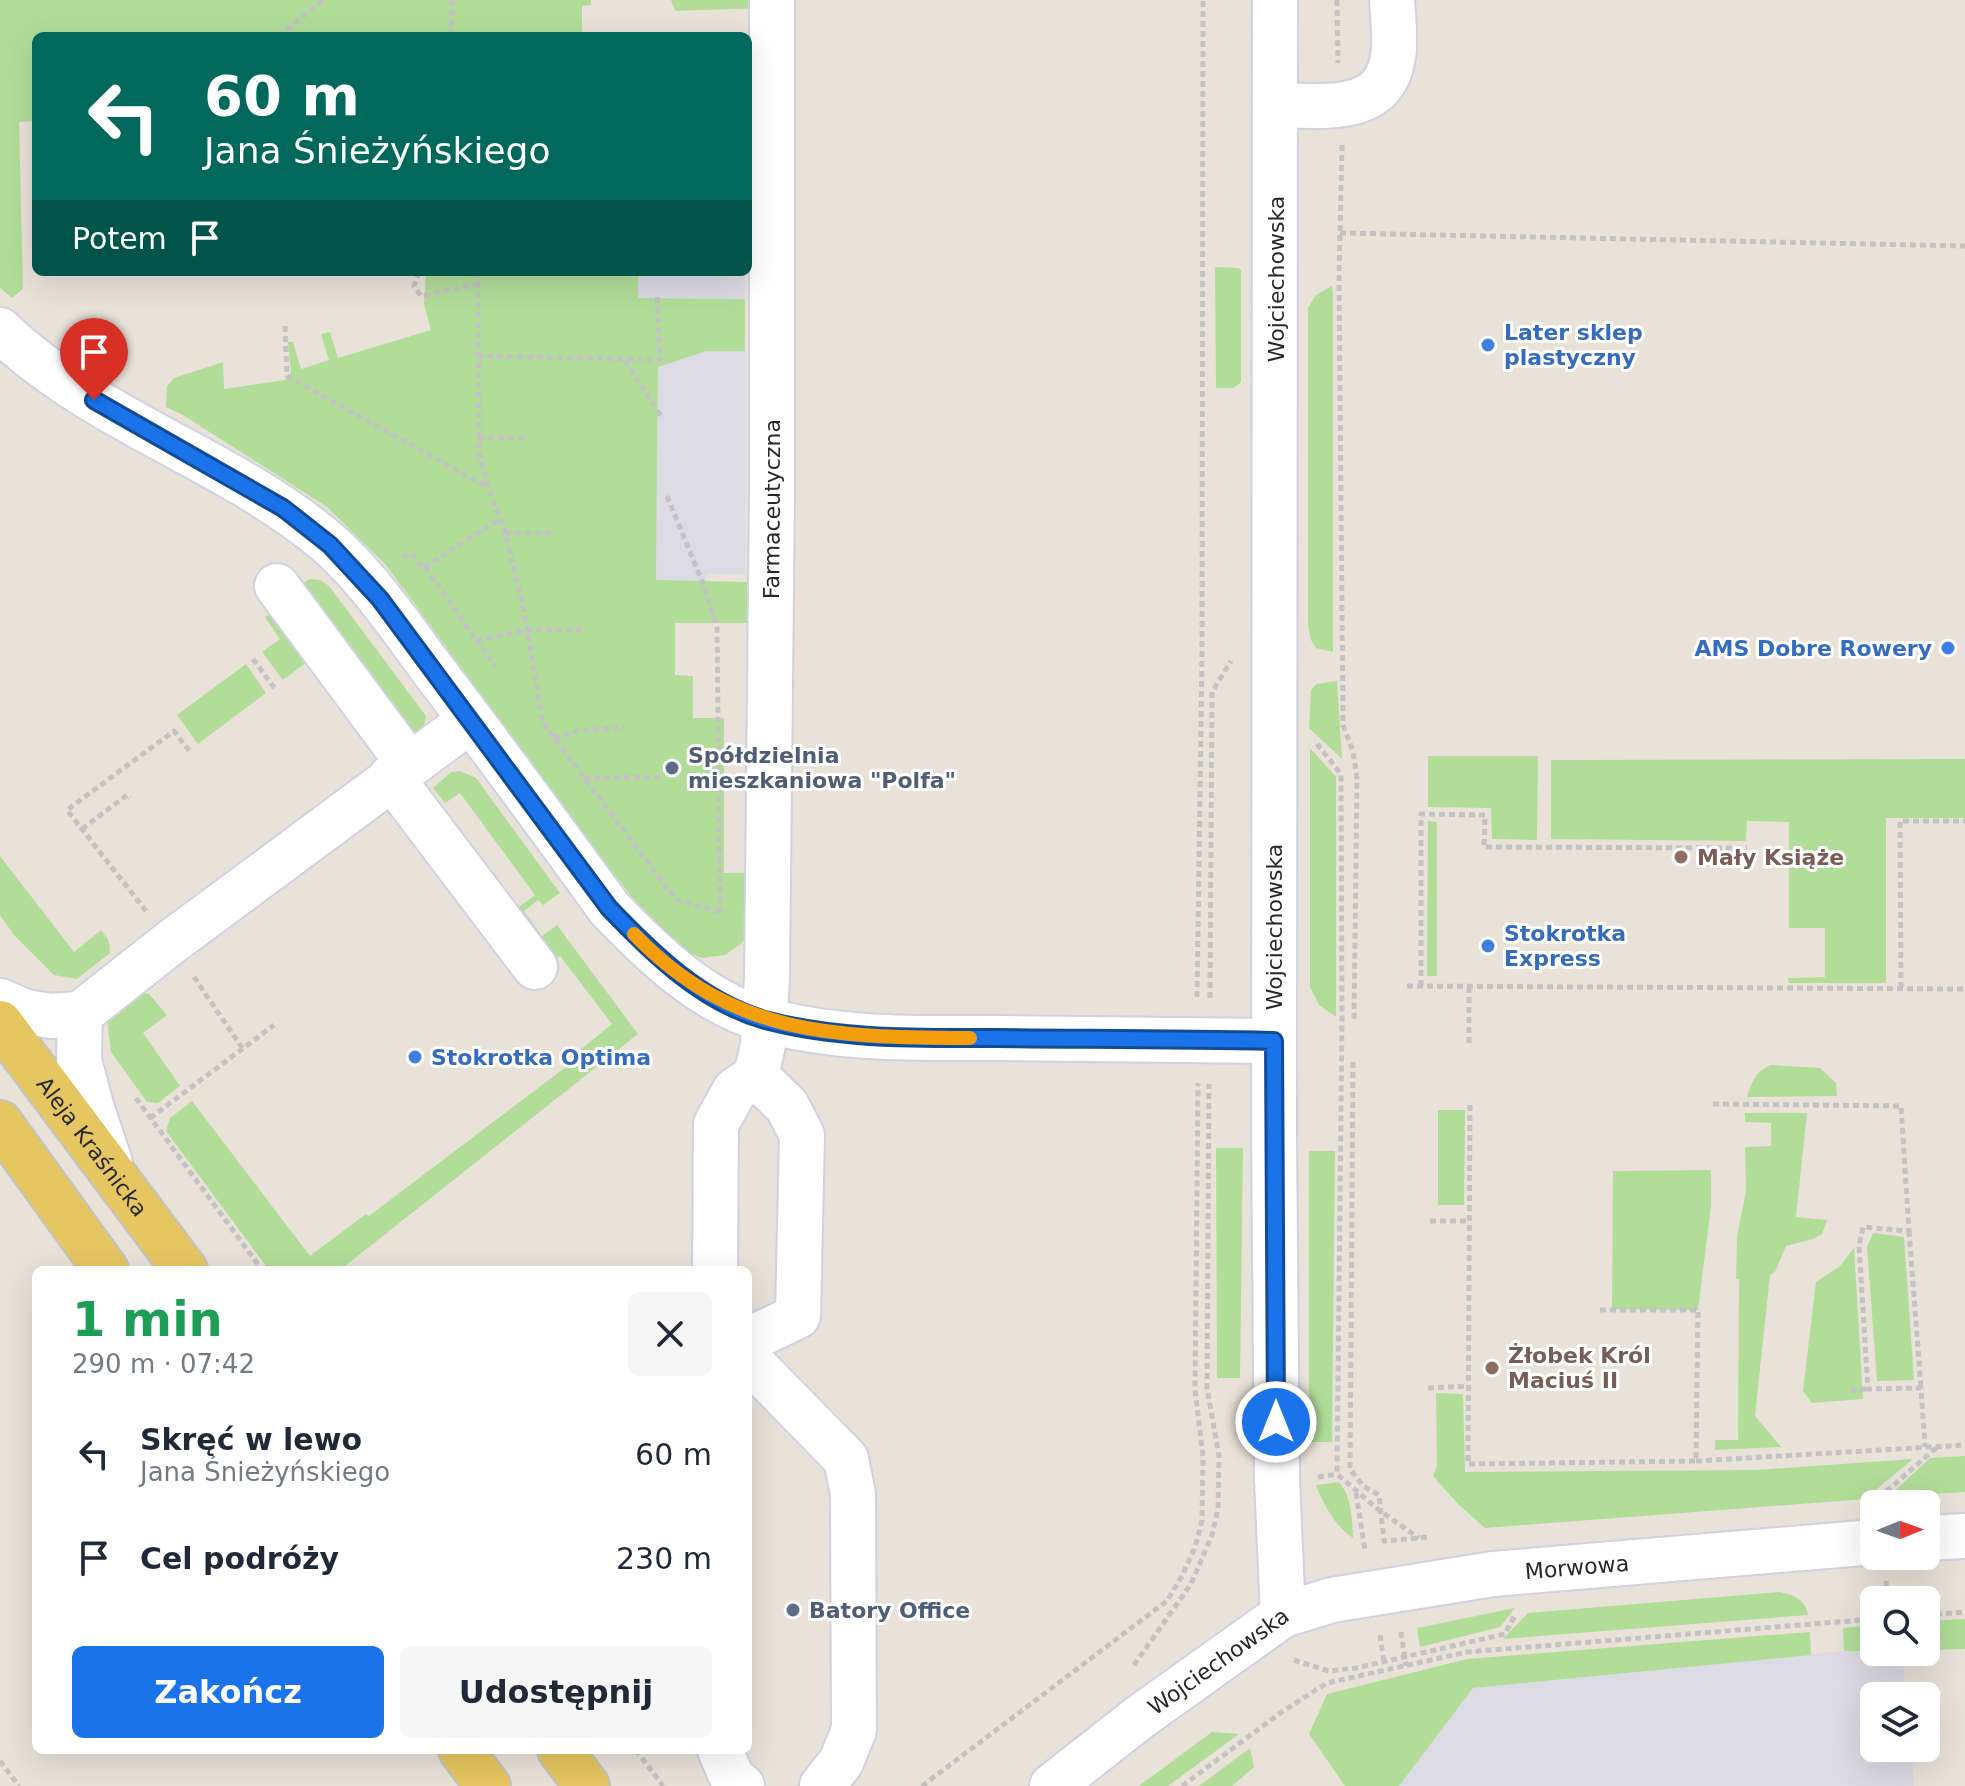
<!DOCTYPE html>
<html lang="pl">
<head>
<meta charset="utf-8">
<style>
  body { margin:0; font-family:"DejaVu Sans",sans-serif; background:#f6f6f7; color:#1f2937; height:100vh; display:flex; flex-direction:column; font-size:30px; white-space:nowrap }
  * { box-sizing:border-box; margin:0 }
  p { font-size:26px; color:#747a83 }
  .icon { flex:none; width:44px; height:44px; fill:none; stroke:currentColor; stroke-width:2; stroke-linecap:round; stroke-linejoin:round }
  .map { position:relative; flex:1; overflow:hidden }
  .sheet { position:absolute; left:32px; top:1266px; width:720px; height:488px; display:flex; flex-direction:column; background:#fff; border-radius:12px; box-shadow:0 8px 32px #0002 }
  .sheet>* { flex:none }
  .banner { position:absolute; left:32px; top:32px; width:720px; height:244px; border-radius:12px; box-shadow:0 8px 32px #0002; background:#00695c; color:#fff; overflow:hidden }
  .needle { width:52px; rotate:89deg }
  .buttons { position:absolute; left:1860px; top:1490px; display:grid; gap:16px }
  .buttons a { display:grid; place-items:center; width:80px; height:80px; border-radius:12px; background:#fff; box-shadow:0 8px 32px #0002; font-size:40px }
  .pin { position:absolute; display:grid; place-items:center; width:68px; height:68px; color:#fff; margin:-82px -34px; border-radius:50% 50% 50% 0; rotate:-45deg; box-shadow:0 0 8px #0007 }
  .pin .icon { rotate:45deg }
  .me { position:absolute; width:88px; margin:-44px; rotate:0deg; stroke-linejoin:round; filter:drop-shadow(0 0 6px #0008) }
  .turn { display:flex; align-items:center; gap:28px; height:168px; padding:0 40px; font-size:36px }
  .turn .icon { width:104px; height:104px; stroke-width:2.5 }
  .turn b { display:block; font-size:56px; line-height:68px }
  .then { display:flex; align-items:center; height:76px; padding:0 40px; background:#0003; gap:16px; font-size:30px }
  .round { display:grid; place-items:center; flex:none; width:84px; height:84px; border-radius:12px; background:#f6f6f7 }
  .headline { display:flex; align-items:center; justify-content:space-between; height:136px; padding:0 40px }
  h1 { font-size:48px; font-weight:700; line-height:60px; color:#1e9e55 }
  .action { display:flex; gap:16px; margin-top:auto; padding:16px 40px }
  .action a { flex:1; height:92px; border-radius:12px; background:#1a73e8; color:#fff; font-size:32px; font-weight:700; line-height:92px; text-align:center }
  .action a+a { background:#f6f6f7; color:#1f2937 }
  ul { padding:0; list-style:none }
  li { display:flex; align-items:center; gap:24px; height:104px; padding:0 40px }
  li div { flex:1 }
  li b { display:block; font-size:30px }
  li em { font-style:normal }
  .map>svg:first-child { display:block }
  .industrial { fill:#dcdae2 }
  .green { fill:#b1dd99 }
  .lines { fill:none; stroke-linecap:round; stroke-linejoin:round }
  .minor-casing { stroke:#cfd2e0; stroke-width:48 }
  .major-casing { stroke:#c3c3c3; stroke-width:48 }
  .path { stroke:#c3c3c3; stroke-width:5; stroke-dasharray:6 4; stroke-linecap:butt }
  .minor { stroke:#fff; stroke-width:44 }
  .major { stroke:#e6c661; stroke-width:44 }
  .route-casing { stroke:#114b97; stroke-width:20 }
  .route { stroke:#1a73e8; stroke-width:14 }
  .slow { stroke:#f59e0b; stroke-width:14 }
  .shop-dot { fill:#3f7fe0; stroke:#fff; stroke-width:3 }
  .service-dot { fill:#5c6f8a; stroke:#fff; stroke-width:3 }
  .education-dot { fill:#8d6e63; stroke:#fff; stroke-width:3 }
  .labels { text-anchor:middle; dominant-baseline:central; stroke-width:6; stroke-linejoin:round; paint-order:stroke }
  .street-label { font-size:22px; fill:#272727; stroke:#fff }
  .shop-label { font-size:22px; font-weight:bold; fill:#366cbe; stroke:#fff; text-anchor:start }
  .service-label { font-size:22px; font-weight:bold; fill:#4e5e75; stroke:#fff; text-anchor:start }
  .education-label { font-size:22px; font-weight:bold; fill:#785e54; stroke:#fff; text-anchor:start }
</style>
</head>
<body>
<div class="map">
<svg width="1965" height="1786" viewBox="0 0 1965 1786">
  <rect width="100%" height="100%" fill="#e9e2d9"/>
  <g class="industrial">
    <polygon points="638,272 745,272 745,299 638,298"/>
    <polygon points="706,351 745,351 745,574 706,574 706,581 656,581 658,367"/>
    <polygon points="1844,1651 1902,1652 1906,1696 1874,1696 1874,1748 1911,1748 1914,1786 1399,1786 1473,1688"/>
  </g>
  <g class="green">
    <polygon points="0,0 591,0 591,5 582,6 582,36 36,36 36,121 19,122 23,289 12,298 0,288"/>
    <polygon points="671,0 763,0 763,8 675,11"/>
    <polygon points="1215,267 1239,268 1241,271 1241,382 1234,388 1216,388"/>
    <polygon points="426,272 638,272 638,298 745,299 745,351 706,351 658,367 656,580 748,582 747,623 675,623 675,675 693,676 693,718 724,718 724,873 753,873 754,923 742,943 725,955 702,958 681,950 652,922 607,866 386,565 327,507 183,415 166,407 167,386 174,378 223,362 224,389 285,380 291,373 288,342 293,342 301,369 329,360 321,334 330,332 338,358 431,330 424,304"/>
    <polygon points="1332,286 1333,297 1333,652 1316,648 1311,640 1308,625 1308,308 1316,295"/>
    <polygon points="309,579 320,580 329,586 426,716 423,731 412,737 302,584"/>
    <polygon points="271,614 315,656 283,680 262,652 280,639 265,617"/>
    <polygon points="246,664 266,693 198,744 177,715"/>
    <polygon points="1337,681 1342,759 1309,728 1311,690 1316,684"/>
    <polygon points="1310,748 1336,777 1336,1017 1319,1005 1310,987"/>
    <polygon points="1428,756 1538,756 1537,840 1492,839 1491,808 1428,807"/>
    <polygon points="1965,759 1965,818 1886,818 1886,983 1789,983 1788,978 1825,977 1825,928 1789,928 1789,822 1747,821 1746,841 1551,839 1551,760"/>
    <polygon points="460,771 476,778 560,893 543,905 538,900 524,911 542,936 557,925 638,1034 340,1270 269,1270 166,1131 170,1118 192,1101 310,1256 366,1214 369,1216 583,1054 580,1050 612,1024 560,956 545,967 515,910 535,895 460,793 445,803 433,788 451,772"/>
    <polygon points="1428,821 1437,822 1437,976 1427,976"/>
    <polygon points="0,856 74,952 101,930 109,941 110,953 77,979 54,975 14,935 0,915"/>
    <polygon points="140,993 149,994 167,1015 143,1033 180,1086 158,1103 147,1102 111,1052 107,1019"/>
    <path d="M 1771,1065 L 1820,1068 L 1836,1083 L 1837,1096 L 1747,1097 C 1752,1081 1755,1072 1771,1065 Z"/>
    <polygon points="1438,1110 1465,1110 1464,1205 1438,1205"/>
    <polygon points="1745,1113 1807,1113 1796,1217 1827,1220 1822,1234 1813,1239 1786,1246 1775,1272 1770,1275 1755,1416 1781,1447 1715,1450 1715,1440 1738,1440 1739,1279 1736,1279 1737,1237 1746,1191 1745,1147 1771,1146 1771,1123 1745,1122"/>
    <polygon points="1216,1148 1243,1148 1240,1378 1217,1378"/>
    <polygon points="1309,1151 1335,1151 1332,1442 1309,1442"/>
    <polygon points="1711,1170 1711,1206 1698,1310 1612,1309 1613,1171"/>
    <polygon points="1873,1233 1904,1237 1914,1380 1877,1381 1867,1247"/>
    <polygon points="1854,1248 1863,1399 1812,1403 1803,1391 1816,1282 1840,1266"/>
    <polygon points="1436,1393 1463,1394 1465,1472 1756,1470 1913,1459 1865,1499 1485,1528 1458,1504 1433,1476 1437,1466"/>
    <polygon points="1965,1456 1965,1492 1888,1497 1930,1458"/>
    <path d="M 1339,1482 C 1352,1496 1352,1520 1353,1538 C 1336,1527 1323,1504 1316,1485 Z"/>
    <path d="M 1779,1592 C 1794,1595 1805,1599 1808,1615 L 1503,1639 L 1528,1613 Z"/>
    <polygon points="1515,1608 1500,1627 1420,1647 1417,1628"/>
    <polygon points="1965,1619 1965,1649 1926,1650 1926,1621"/>
    <polygon points="1874,1625 1874,1651 1844,1651 1843,1628"/>
    <polygon points="1810,1632 1811,1655 1473,1688 1399,1786 1345,1786 1309,1734 1327,1694 1467,1659"/>
    <polygon points="1212,1732 1239,1734 1168,1786 1139,1786"/>
    <polygon points="1250,1748 1254,1767 1232,1786 1199,1786"/>
  </g>
  <g class="lines">
    <g class="minor-casing">
      <g id="minor">
        <polyline points="1275,0 1274,1134 1277,1480 1283,1615"/>
        <path d="M 1275,105 C 1321,105 1384,117 1393,57 C 1396,39 1393,18 1392,0"/>
        <path d="M 0,330 C 90,417 217,455 315,532 C 361,567 398,623 433,670 C 493,749 551,828 609,908 C 653,954 702,1002 765,1020 C 842,1041 922,1038 1001,1038 C 1092,1039 1183,1040 1274,1041"/>
        <polyline points="277,586 409,764"/>
        <polyline points="391,777 535,967"/>
        <polyline points="0,1001 25,1012 51,1016 80,1014 170,943 471,720"/>
        <polyline points="80,1014 79,1060 91,1106 110,1163"/>
        <path id="s1" d="M 715,1270 L 716,1124 L 735,1090 L 756,1076 L 763,1045 L 767,978 L 772,490 L 772,0"/>
        <polyline points="748,1340 798,1316 802,1135 787,1106 756,1076"/>
        <polyline points="748,1359 846,1459 853,1494 854,1730 841,1762 822,1786"/>
        <polyline points="1926,1538 1965,1536"/>
        <polyline points="720,1750 732,1778 742,1786"/>
        <path id="s2" d="M 1052,1786 L 1140,1717 L 1283,1615 L 1332,1600 L 1493,1574 L 1874,1542"/>
      </g>
    </g>
    <g class="major-casing">
      <g id="major">
        <path id="s3" d="M 0,1023 L 185,1270"/>
        <polyline points="0,1123 106,1270"/>
        <polyline points="461,1750 488,1786"/>
        <polyline points="560,1750 587,1786"/>
      </g>
    </g>
    <g class="path">
      <polyline points="1337,0 1338,63"/>
      <polyline points="160,33 160,36"/>
      <polyline points="279,36 323,0"/>
      <polyline points="451,36 452,0"/>
      <polyline points="1342,145 1339,276 1343,725 1353,751 1357,779 1354,1022"/>
      <polyline points="1340,233 1965,246"/>
      <polyline points="74,272 83,272"/>
      <polyline points="419,272 414,286 421,296 477,284"/>
      <polyline points="478,272 479,452 488,487 505,533 523,607 543,723 676,900 725,913"/>
      <polyline points="285,326 287,376 487,487"/>
      <polyline points="477,356 660,360 657,297"/>
      <polyline points="625,360 662,418"/>
      <polyline points="478,438 527,438"/>
      <polyline points="667,496 702,581 717,627 720,912"/>
      <polyline points="505,533 555,533"/>
      <polyline points="403,557 411,553 423,568 500,519"/>
      <polyline points="425,567 476,640 528,630 584,630"/>
      <polyline points="476,640 496,667"/>
      <polyline points="253,659 275,689"/>
      <polyline points="554,738 578,731 624,727"/>
      <polyline points="1317,744 1341,774 1342,1020 1337,1474 1380,1511 1419,1538"/>
      <polyline points="584,778 660,777"/>
      <polyline points="82,829 127,795 130,798"/>
      <polyline points="146,911 67,810 174,731 191,753"/>
      <polyline points="194,977 243,1049"/>
      <polyline points="1407,986 1965,989"/>
      <polyline points="1421,986 1421,814 1485,815 1484,847 1747,848"/>
      <polyline points="1901,988 1900,821 1965,821"/>
      <polyline points="1197,997 1202,660 1203,0"/>
      <polyline points="1210,998 1212,692 1231,661"/>
      <polyline points="1469,1043 1469,987"/>
      <polyline points="1353,1062 1350,1469 1363,1486 1379,1495 1384,1541 1430,1537"/>
      <polyline points="136,1098 262,1270"/>
      <polyline points="1713,1104 1901,1106 1909,1231 1863,1227 1859,1246 1868,1389 1921,1388 1925,1447"/>
      <polyline points="1470,1105 1468,1464 1696,1461 1698,1310 1598,1310"/>
      <polyline points="150,1118 274,1025"/>
      <polyline points="1430,1221 1470,1221"/>
      <polyline points="1909,1231 1921,1388"/>
      <polyline points="1428,1388 1468,1386"/>
      <polyline points="1850,1390 1868,1389"/>
      <polyline points="1696,1461 1965,1445"/>
      <polyline points="1318,1477 1337,1474"/>
      <polyline points="1356,1493 1365,1550"/>
      <polyline points="1879,1498 1937,1447"/>
      <polyline points="1886,1581 1887,1600"/>
      <polyline points="1926,1615 1965,1612"/>
      <polyline points="1401,1632 1406,1666"/>
      <polyline points="1380,1635 1384,1662"/>
      <polyline points="1294,1660 1329,1671 1356,1668 1505,1634 1515,1615"/>
      <polyline points="1134,1665 1191,1584 1212,1535 1218,1509 1219,1456 1207,1388 1209,1084"/>
      <polyline points="636,1750 663,1786"/>
      <polyline points="0,1761 19,1786"/>
      <polyline points="922,1786 1167,1601 1182,1576 1195,1547 1202,1521 1203,1456 1195,1390 1198,1083"/>
      <polyline points="1182,1786 1283,1711 1327,1683 1467,1652 1874,1619"/>
    </g>
    <use href="#minor" class="minor"/>
    <use href="#major" class="major"/>
  </g>
  <g class="lines">
    <g class="route-casing">
      <path id="route" d="M 94,400 L 283,508 L 330,545 L 380,599 L 609,908 C 653,954 702,1002 765,1020 C 840,1040 918,1038 995,1038 C 1088,1039 1181,1039 1274,1041 L 1276,1422"/>
    </g>
    <use href="#route" class="route"/>
    <path class="slow" d="M 634,934 C 733,1037 836,1037 970,1038"/>
  </g>
  <g class="shop-dot">
    <circle cx="1488" cy="345" r="8"/>
    <circle cx="1948" cy="648" r="8"/>
    <circle cx="1488" cy="946" r="8"/>
    <circle cx="415" cy="1057" r="8"/>
  </g>
  <g class="service-dot">
    <circle cx="672" cy="768" r="8"/>
    <circle cx="793" cy="1610" r="8"/>
  </g>
  <g class="education-dot">
    <circle cx="1681" cy="857" r="8"/>
    <circle cx="1492" cy="1368" r="8"/>
  </g>
  <g class="labels">
    <g class="street-label">
      <text transform="translate(1276 279) rotate(-90)">Wojciechowska</text>
      <text stroke="none"><textPath href="#s1" startOffset="778">Farmaceutyczna</textPath></text>
      <text transform="translate(1274 927) rotate(-90)">Wojciechowska</text>
      <text stroke="none"><textPath href="#s3" startOffset="154">Aleja Kraśnicka</textPath></text>
      <text stroke="none"><textPath href="#s2" startOffset="586">Morwowa</textPath></text>
      <text stroke="none"><textPath href="#s2" startOffset="208">Wojciechowska</textPath></text>
    </g>
    <g class="shop-label">
      <text x="1504" y="332">Later sklep<tspan x="1504" dy="25">plastyczny</tspan></text>
      <text x="1932" y="648" text-anchor="end">AMS Dobre Rowery</text>
      <text x="1504" y="933">Stokrotka<tspan x="1504" dy="25">Express</tspan></text>
      <text x="431" y="1057">Stokrotka Optima</text>
    </g>
    <g class="service-label">
      <text x="688" y="755">Spółdzielnia<tspan x="688" dy="25">mieszkaniowa "Polfa"</tspan></text>
      <text x="809" y="1610">Batory Office</text>
    </g>
    <g class="education-label">
      <text x="1697" y="857">Mały Książe</text>
      <text x="1508" y="1355">Żłobek Król<tspan x="1508" dy="25">Maciuś II</tspan></text>
    </g>
  </g>
</svg>
<div class="buttons">
<a><svg class="needle" viewBox="-14 -14 28 28"><path d="M0-13l5 13h-10z" fill="#e53935"/><path d="M0 13l5-13h-10z" fill="#747a83"/></svg></a>
<a><svg class="icon" aria-label="search" viewBox="0 0 24 24"><circle cx="10" cy="10" r="6"/><path d="M15 15l6 6"/></svg></a>
<a><svg class="icon" aria-label="layers" viewBox="0 0 24 24"><path d="M12 4l9 5-9 5-9-5zM3 14l9 5 9-5"/></svg></a>
</div>
<div class="pin" style="left:94px;top:400px;background:#d93025"><svg class="icon" aria-label="arrive" viewBox="0 0 24 24"><path d="M6 21V4h12l-3 4 3 4H6"/></svg></div>
<svg class="me" style="left:1276px;top:1422px" viewBox="-20 -20 40 40"><circle r="17" fill="#1a73e8" stroke="#fff" stroke-width="3"/><path d="M0-11L8 9 0 5-8 9z" fill="#fff"/></svg>
<div class="banner">
<div class="turn"><svg class="icon" aria-label="left" viewBox="0 0 24 24"><path d="M17 20v-9H6M10 6l-5 5 5 5"/></svg><div><b>60 m</b>Jana Śnieżyńskiego</div></div>
<div class="then">Potem<svg class="icon" aria-label="arrive" viewBox="0 0 24 24"><path d="M6 21V4h12l-3 4 3 4H6"/></svg></div>
</div>
<section class="sheet">
<div class="headline"><div><h1>1 min</h1><p>290 m · 07:42</p></div><a class="round"><svg class="icon" aria-label="close" viewBox="0 0 24 24"><path d="M6 6l12 12M18 6L6 18"/></svg></a></div>
<ul>
<li><svg class="icon" aria-label="left" viewBox="0 0 24 24"><path d="M17 20v-9H6M10 6l-5 5 5 5"/></svg><div><b>Skręć w lewo</b><p>Jana Śnieżyńskiego</p></div><em>60 m</em></li>
<li><svg class="icon" aria-label="arrive" viewBox="0 0 24 24"><path d="M6 21V4h12l-3 4 3 4H6"/></svg><div><b>Cel podróży</b></div><em>230 m</em></li>
</ul>
<div class="action"><a>Zakończ</a><a>Udostępnij</a></div>
</section>
</div>
</body>
</html>
